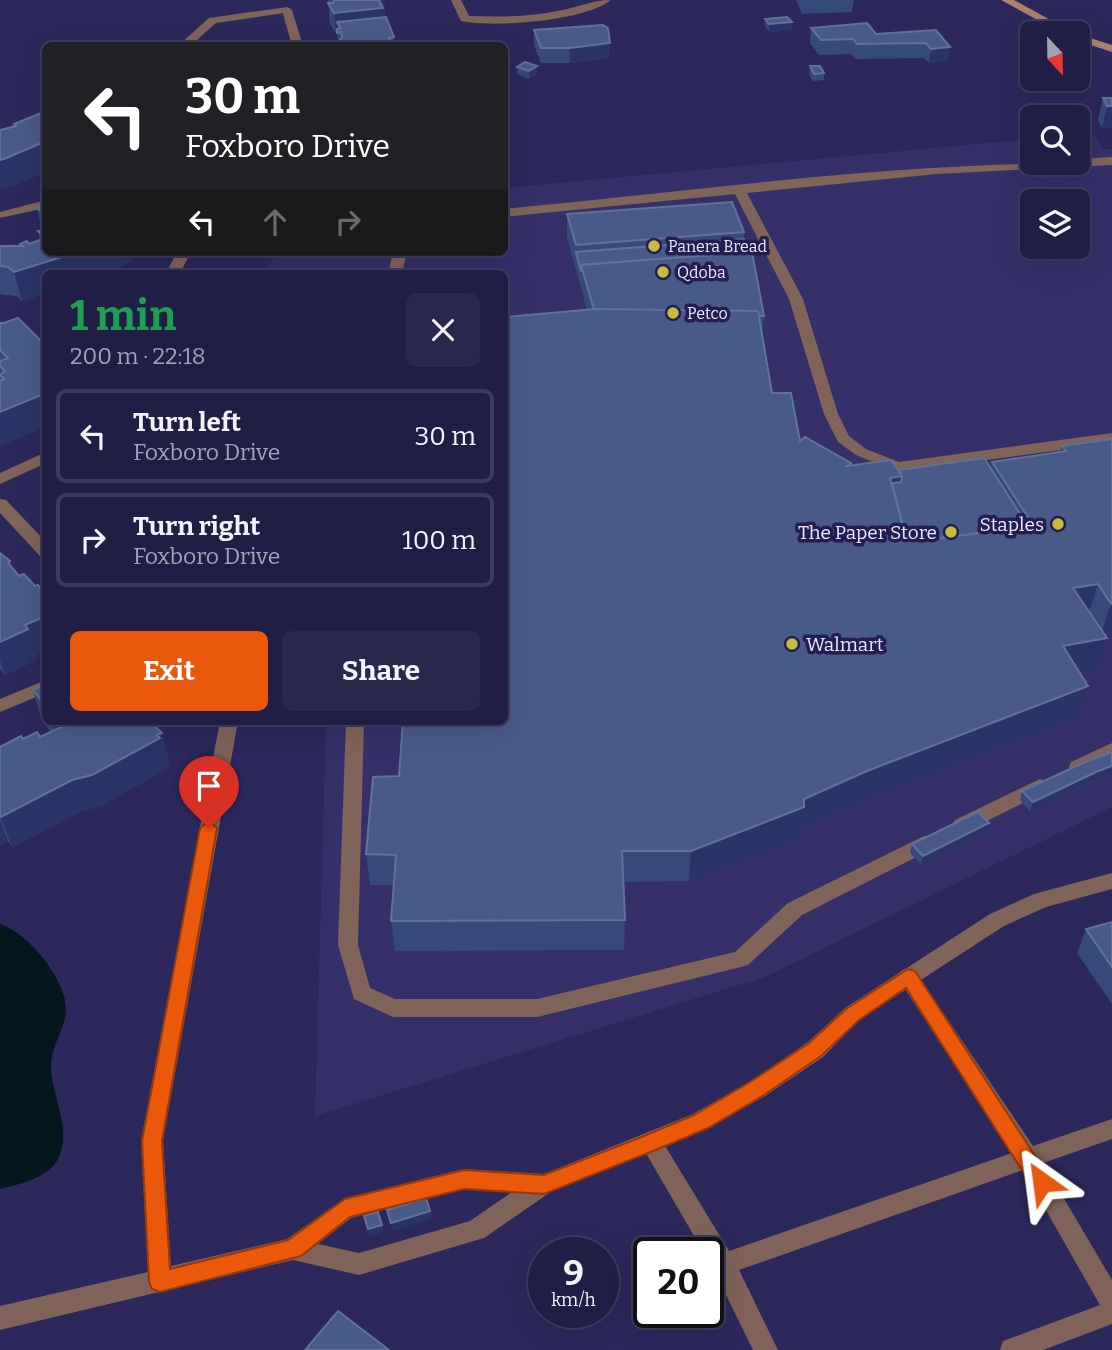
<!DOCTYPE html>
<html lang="en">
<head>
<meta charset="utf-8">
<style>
  body { margin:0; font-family:Bitter,serif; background:#29274c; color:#f1f3f6; height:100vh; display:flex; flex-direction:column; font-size:26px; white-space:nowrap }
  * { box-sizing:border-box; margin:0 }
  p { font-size:23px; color:#a2a2b3 }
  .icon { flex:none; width:38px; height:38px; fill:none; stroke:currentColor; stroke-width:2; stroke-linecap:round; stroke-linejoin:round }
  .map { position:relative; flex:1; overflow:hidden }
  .panel { position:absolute; left:42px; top:270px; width:466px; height:455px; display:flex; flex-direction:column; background:#211e45; border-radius:10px; box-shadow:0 7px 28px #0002,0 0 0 2px #3e3c5e }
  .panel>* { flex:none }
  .hud { position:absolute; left:42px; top:42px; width:466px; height:214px; border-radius:10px; box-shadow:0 7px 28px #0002,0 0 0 2px #3e3c5e; background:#202124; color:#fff; overflow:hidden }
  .needle { width:46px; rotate:158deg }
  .buttons { position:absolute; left:1020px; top:21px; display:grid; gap:14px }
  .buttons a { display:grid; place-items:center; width:70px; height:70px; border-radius:10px; background:#211e45; box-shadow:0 7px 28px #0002,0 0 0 2px #3e3c5e; font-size:35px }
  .speed { position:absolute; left:528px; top:1237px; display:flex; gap:14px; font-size:35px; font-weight:700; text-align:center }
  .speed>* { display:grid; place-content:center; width:91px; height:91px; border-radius:50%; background:#211e45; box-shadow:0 7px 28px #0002,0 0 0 2px #3e3c5e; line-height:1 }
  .speed small { font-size:18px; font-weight:400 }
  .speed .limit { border:4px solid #111; border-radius:10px; background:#fff; color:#111 }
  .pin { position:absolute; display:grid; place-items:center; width:60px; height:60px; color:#fff; margin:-72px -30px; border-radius:50% 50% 50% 0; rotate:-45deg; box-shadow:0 0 7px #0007 }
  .pin .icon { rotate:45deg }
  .me { position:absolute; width:77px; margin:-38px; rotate:329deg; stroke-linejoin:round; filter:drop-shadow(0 0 5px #0008) }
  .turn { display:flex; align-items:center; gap:24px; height:147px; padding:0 28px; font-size:32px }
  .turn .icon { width:91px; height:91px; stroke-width:2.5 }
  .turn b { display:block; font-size:49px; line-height:60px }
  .lanes { display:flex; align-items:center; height:66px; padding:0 28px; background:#0003; justify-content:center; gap:35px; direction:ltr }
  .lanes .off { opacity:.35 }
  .round { display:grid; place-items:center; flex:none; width:74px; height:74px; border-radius:10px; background:#29274c }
  .headline { display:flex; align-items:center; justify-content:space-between; height:119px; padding:0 28px }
  h1 { font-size:42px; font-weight:700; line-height:52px; color:#1e9e55 }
  .button { display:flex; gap:14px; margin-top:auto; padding:14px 28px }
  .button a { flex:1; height:80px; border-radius:10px; background:#ea580c; color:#fff; font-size:28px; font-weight:700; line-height:80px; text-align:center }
  .button a+a { background:#29274c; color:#f1f3f6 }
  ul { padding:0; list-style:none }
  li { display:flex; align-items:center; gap:21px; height:94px; margin:0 14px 10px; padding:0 14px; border:4px solid #3e3c5e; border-radius:10px }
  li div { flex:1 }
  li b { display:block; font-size:26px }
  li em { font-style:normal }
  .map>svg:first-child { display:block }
  .built { fill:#35306a; fill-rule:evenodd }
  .water { fill:#03171f }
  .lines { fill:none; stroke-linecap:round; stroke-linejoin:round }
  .service { fill:#806459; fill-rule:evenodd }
  .minor { fill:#806459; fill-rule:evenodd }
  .secondary { fill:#ad816e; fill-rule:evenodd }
  .wall { fill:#354a7a }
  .shaded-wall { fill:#293568 }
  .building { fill:#485b88; stroke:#61719a; stroke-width:2 }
  .route { fill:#ea580c; stroke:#983908; stroke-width:2 }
  .poi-dot { fill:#c7bb3b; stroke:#231d51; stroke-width:2.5 }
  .labels { text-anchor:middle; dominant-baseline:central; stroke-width:7; stroke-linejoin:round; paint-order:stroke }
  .far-poi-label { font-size:16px; fill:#e8e9fd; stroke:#231d51; text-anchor:start }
  .poi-label { font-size:19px; fill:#e8e9fd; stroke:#231d51; text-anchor:end }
</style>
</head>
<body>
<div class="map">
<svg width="1112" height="1350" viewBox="0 0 1112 1350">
  <rect width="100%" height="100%" fill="#2c285c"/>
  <path class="built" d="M 1093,133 L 1104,149 L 1112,149 L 1112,807 L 765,977 L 315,1116 L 326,721 L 504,721 L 504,273 L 264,273 L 277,252 L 504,252 L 504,188 L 1032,139 L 1032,163 L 1078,163 L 1078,135 ZM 1032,201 L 1078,201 L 1078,247 L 1032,247 Z"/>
  <path class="water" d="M 0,924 C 27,932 67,980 66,1009 C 66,1028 51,1045 51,1066 C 51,1097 74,1130 57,1161 C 47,1178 17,1185 0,1189 Z"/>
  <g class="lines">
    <g class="service">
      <path d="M 451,0 L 461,0 L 469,16 C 498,17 528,17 557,11 C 576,8 592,0 611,0 C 585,21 494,28 461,21 Z"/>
      <polygon points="287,7 292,10 303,46 292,46 282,10"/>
      <path d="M 1112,157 L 1112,165 L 937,174 L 747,193 L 803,299 L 838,414 L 849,436 L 866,449 L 899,462 L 1112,433 L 1112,443 L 897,472 L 856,455 L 838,442 L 824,414 L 789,299 L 735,194 L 504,217 L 504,209 C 694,191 889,163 1078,163 L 1078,159 Z"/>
      <polygon points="46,200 46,208 0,218 0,212"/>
      <polygon points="393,252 407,252 402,273 388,273"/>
      <polygon points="46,452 46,463 0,484 0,473"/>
      <polygon points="0,499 6,500 46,542 46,557 40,556 0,513"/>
      <polygon points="46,680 46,693 0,712 0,699"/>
      <polygon points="346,721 364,721 358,945 370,988 395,999 537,999 735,952 788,903 924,836 938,836 941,841 938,846 802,915 748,965 741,967 537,1017 393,1017 354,999 338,945"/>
      <polygon points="1112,743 1112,758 1085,772 1071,772 1069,767 1071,762"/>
      <polygon points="1040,779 1047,781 1049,786 1047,791 969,830 955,830 952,825 955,820"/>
      <polygon points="908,968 915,971 1033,1146 1112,1119 1112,1139 1043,1163 1112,1280 1112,1324 1043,1350 1000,1350 1003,1341 1100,1305 1023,1170 739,1270 778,1350 753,1350 709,1260 709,1253 704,1253 640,1143 643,1136 651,1133 659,1136 729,1251 1012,1153 901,983 898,977 901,971"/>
    </g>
    <g class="minor">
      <polygon points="287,7 292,10 291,12 216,23 190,46 178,46 209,18"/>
      <polygon points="177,252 191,252 180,273 166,273"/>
      <path d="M 220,721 L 238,721 L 163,1141 L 171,1266 L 287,1239 L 345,1198 L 464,1169 L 544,1174 L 693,1114 L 749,1082 L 807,1043 L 845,1008 L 990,914 L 1034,894 L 1112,873 L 1112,889 L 1046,907 L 1004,926 L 859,1020 L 823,1057 L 765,1096 L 709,1128 L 552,1191 L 484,1238 L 359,1275 L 293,1260 L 0,1330 L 0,1306 L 148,1272 L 141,1141 ZM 464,1189 L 512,1192 L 470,1221 L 359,1253 L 318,1244 L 351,1218 Z"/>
    </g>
    <g class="secondary">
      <polygon points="1001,0 1014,0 1074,33 1061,33"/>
      <polygon points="1078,34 1112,45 1112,52 1078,41"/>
    </g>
  </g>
  <g class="wall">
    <polygon points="328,0 384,0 385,18 394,37 394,46 336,46 338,41 337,33 336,33 330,24"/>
    <polygon points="796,0 854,0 852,12 802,14"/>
    <polygon points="765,19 792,22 791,30 769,32 765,26"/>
    <polygon points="811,28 876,34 950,47 948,61 929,63 924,58 856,59 851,54 819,55 810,43"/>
    <polygon points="534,30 610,58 570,63 541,63 534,45"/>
    <polygon points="810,66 824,73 824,80 813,81 809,74"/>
    <polygon points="517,67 537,74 529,79 517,74"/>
    <polygon points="1103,98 1112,98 1112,127 1102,128 1098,120"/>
    <polygon points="46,206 46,252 134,260 106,273 46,273 46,293 22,301 16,296 0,294 0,246 21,247 20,244 29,244 40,240 38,231 42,230 37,208"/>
    <polygon points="567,214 744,232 744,239 764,316 762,333 772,393 800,441 851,463 851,465 899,470 990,468 992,462 1060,452 1062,446 1112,439 1112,633 1104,634 1097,669 1079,672 1078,717 861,801 800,829 799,838 689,881 624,882 625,920 624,950 395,951 391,921 394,885 370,885 366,854 399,776 587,310 567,237"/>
    <polygon points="0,323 46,426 0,446"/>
    <polygon points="0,553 10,561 12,568 19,576 46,595 46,650 36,655 38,659 5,675 0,669"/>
    <polygon points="46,684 46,721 149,721 162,733 169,764 167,765 168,768 101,806 82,811 12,847 8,841 0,845 0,747 23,739 40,737 51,732 42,721 33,690"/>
    <polygon points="1112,752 1112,774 1093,781 1030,811 1020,800 1022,791"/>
    <polygon points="987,832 921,865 910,853 912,844"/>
    <polygon points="1112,922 1112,1004 1077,953 1086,929"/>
  </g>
  <g class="shaded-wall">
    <polygon points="379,0 384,0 385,19 341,28 337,22 338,33 336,33 334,13"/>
    <polygon points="792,22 791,30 769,32 769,24"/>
    <polygon points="610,43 610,58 570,63 570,48"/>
    <polygon points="950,47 948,61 929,63 931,49"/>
    <polygon points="537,66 537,74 529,79 529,71"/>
    <polygon points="1107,106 1112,106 1112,127 1102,128"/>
    <polygon points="46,141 46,172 11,187 0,189 0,160"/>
    <polygon points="78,252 133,252 134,260 106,273 46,273 46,293 22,301 14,272"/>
    <polygon points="46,393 46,426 0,446 0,412"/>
    <polygon points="902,476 897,506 890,478"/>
    <polygon points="1098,584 1088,615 1073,588"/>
    <polygon points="1112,603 1112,633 1101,634 1111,604"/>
    <polygon points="46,616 46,650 36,655 38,659 5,675 0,660 0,642 25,625"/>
    <polygon points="1107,638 1097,669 1054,677 1063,646"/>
    <polygon points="1088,686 1078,717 861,801 800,829 799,838 689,881 691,851 867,771"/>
    <polygon points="53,721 68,721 72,735 59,742"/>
    <polygon points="162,733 169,764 167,765 168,768 101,806 82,811 12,847 1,817"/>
    <polygon points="1112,766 1112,774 1093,781 1030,811 1033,802 1096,772"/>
    <polygon points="0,820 8,841 0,845"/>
    <polygon points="989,823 987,832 921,865 923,856"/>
    <polygon points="430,1211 431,1219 392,1231 391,1223"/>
    <polygon points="382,1225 383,1232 369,1237 368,1229"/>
  </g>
  <g class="building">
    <polygon points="334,0 379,0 383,8 334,13 328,3 333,3"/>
    <polygon points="386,17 394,37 389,38 392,46 336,46 336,43 342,38 341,32 337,33 337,29 341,28 337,22"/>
    <polygon points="787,17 792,22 769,24 765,19"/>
    <polygon points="867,23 876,34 936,30 950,47 931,49 926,43 857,44 853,39 821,40 811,28"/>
    <polygon points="603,25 608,28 610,43 570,48 541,48 534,30"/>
    <polygon points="525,62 537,66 529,71 517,67"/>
    <polygon points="810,66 820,66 824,73 814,74"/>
    <polygon points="1103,98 1112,98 1112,106 1107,106"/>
    <polygon points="46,111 46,141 4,159 0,160 0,130 16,126 14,124"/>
    <polygon points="732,202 744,232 576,245 567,214"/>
    <polygon points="46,206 46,215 37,208"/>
    <polygon points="46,230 46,252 78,252 14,272 8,267 0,266 0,246 23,246 20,244 27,241 29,244 45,238 38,231"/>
    <polygon points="744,239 749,252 581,265 581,272 576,252"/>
    <polygon points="752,252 764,316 759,316 758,311 594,310 581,265"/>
    <polygon points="595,309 758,311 772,393 791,393 800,441 805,437 851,463 847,466 891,460 902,476 890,478 904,530 934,531 934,539 1033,525 992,462 1066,451 1062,446 1112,439 1112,603 1111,604 1098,584 1073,588 1107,638 1063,646 1088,686 867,771 804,799 804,807 691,851 622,851 625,920 391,921 396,855 366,854 373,777 399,776 403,721 504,721 504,317"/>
    <polygon points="18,318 44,344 46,343 46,393 0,412 0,381 4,379 0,375 5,371 0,366 0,361 8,358 0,350 0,323 4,323"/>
    <polygon points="984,458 1028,526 934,539 934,531 904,530 892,483 901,482 902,476 899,470"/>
    <polygon points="0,553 10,561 8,563 19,576 24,574 35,586 38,585 46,595 46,616 25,625 28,629 0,642"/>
    <polygon points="46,684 46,706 33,690"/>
    <polygon points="74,721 149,721 162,733 157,735 160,738 92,775 72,780 1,817 0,815 0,747 21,736 23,739 37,732 40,737"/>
    <polygon points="1112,752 1112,766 1096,772 1033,802 1022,791 1085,762"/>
    <polygon points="978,812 989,823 923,856 912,844"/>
    <polygon points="1112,922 1112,967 1086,929"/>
    <polygon points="426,1198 430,1211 391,1223 387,1210"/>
    <polygon points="378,1212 382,1225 368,1229 364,1216"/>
    <polygon points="338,1311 389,1350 305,1350"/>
  </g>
  <polygon class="route" points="209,821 217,828 162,1141 170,1269 288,1240 345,1199 464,1170 544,1175 644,1136 694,1115 750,1082 808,1044 846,1009 908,969 915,971 1052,1182 1049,1189 1042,1192 1034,1189 906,988 859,1020 821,1056 764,1095 708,1128 658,1149 544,1194 464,1189 350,1217 301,1256 160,1292 152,1289 149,1282 142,1141 200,828"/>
  <g class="poi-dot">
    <circle cx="654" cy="246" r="7"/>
    <circle cx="663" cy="272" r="7"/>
    <circle cx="673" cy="313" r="7"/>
    <circle cx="1058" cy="524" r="7"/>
    <circle cx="951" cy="532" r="7"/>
    <circle cx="792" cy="644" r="7"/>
  </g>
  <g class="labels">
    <g class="far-poi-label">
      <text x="668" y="246">Panera Bread</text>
      <text x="677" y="272">Qdoba</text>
      <text x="687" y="313">Petco</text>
    </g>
    <g class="poi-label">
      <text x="1044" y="524">Staples</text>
      <text x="937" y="532">The Paper Store</text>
      <text x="806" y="644" text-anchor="start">Walmart</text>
    </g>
  </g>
</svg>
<div class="buttons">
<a><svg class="needle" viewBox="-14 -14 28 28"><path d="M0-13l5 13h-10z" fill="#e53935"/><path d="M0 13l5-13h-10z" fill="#a2a2b3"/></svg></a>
<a><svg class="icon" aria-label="search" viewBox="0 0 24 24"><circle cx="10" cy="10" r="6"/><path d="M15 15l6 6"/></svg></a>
<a><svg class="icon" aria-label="layers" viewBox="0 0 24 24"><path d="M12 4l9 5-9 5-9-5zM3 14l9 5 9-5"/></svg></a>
</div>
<div class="speed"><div>9<small>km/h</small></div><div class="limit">20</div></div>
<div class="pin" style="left:209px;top:828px;background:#d93025"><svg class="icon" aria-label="arrive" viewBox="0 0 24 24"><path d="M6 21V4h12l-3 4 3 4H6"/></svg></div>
<svg class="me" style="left:1042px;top:1182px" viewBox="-20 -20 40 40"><path d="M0-17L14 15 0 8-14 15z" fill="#ea580c" stroke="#fff" stroke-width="4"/></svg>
<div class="hud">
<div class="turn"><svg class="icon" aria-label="left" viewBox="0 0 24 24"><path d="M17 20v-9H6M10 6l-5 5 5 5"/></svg><div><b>30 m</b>Foxboro Drive</div></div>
<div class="lanes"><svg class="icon" aria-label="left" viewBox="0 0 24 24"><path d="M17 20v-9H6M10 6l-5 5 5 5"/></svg><svg class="icon off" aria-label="ahead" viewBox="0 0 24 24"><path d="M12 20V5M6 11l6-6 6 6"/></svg><svg class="icon off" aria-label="right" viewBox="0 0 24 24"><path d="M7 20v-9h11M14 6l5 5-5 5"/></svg></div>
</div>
<section class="panel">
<div class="headline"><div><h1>1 min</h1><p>200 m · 22:18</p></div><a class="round"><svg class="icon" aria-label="close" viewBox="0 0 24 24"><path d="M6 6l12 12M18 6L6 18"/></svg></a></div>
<ul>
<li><svg class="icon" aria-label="left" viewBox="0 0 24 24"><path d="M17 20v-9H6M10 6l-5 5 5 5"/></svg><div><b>Turn left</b><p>Foxboro Drive</p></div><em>30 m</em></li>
<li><svg class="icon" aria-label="right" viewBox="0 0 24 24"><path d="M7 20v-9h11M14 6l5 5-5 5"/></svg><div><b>Turn right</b><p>Foxboro Drive</p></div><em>100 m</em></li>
</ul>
<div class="button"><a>Exit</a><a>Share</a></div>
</section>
</div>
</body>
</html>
